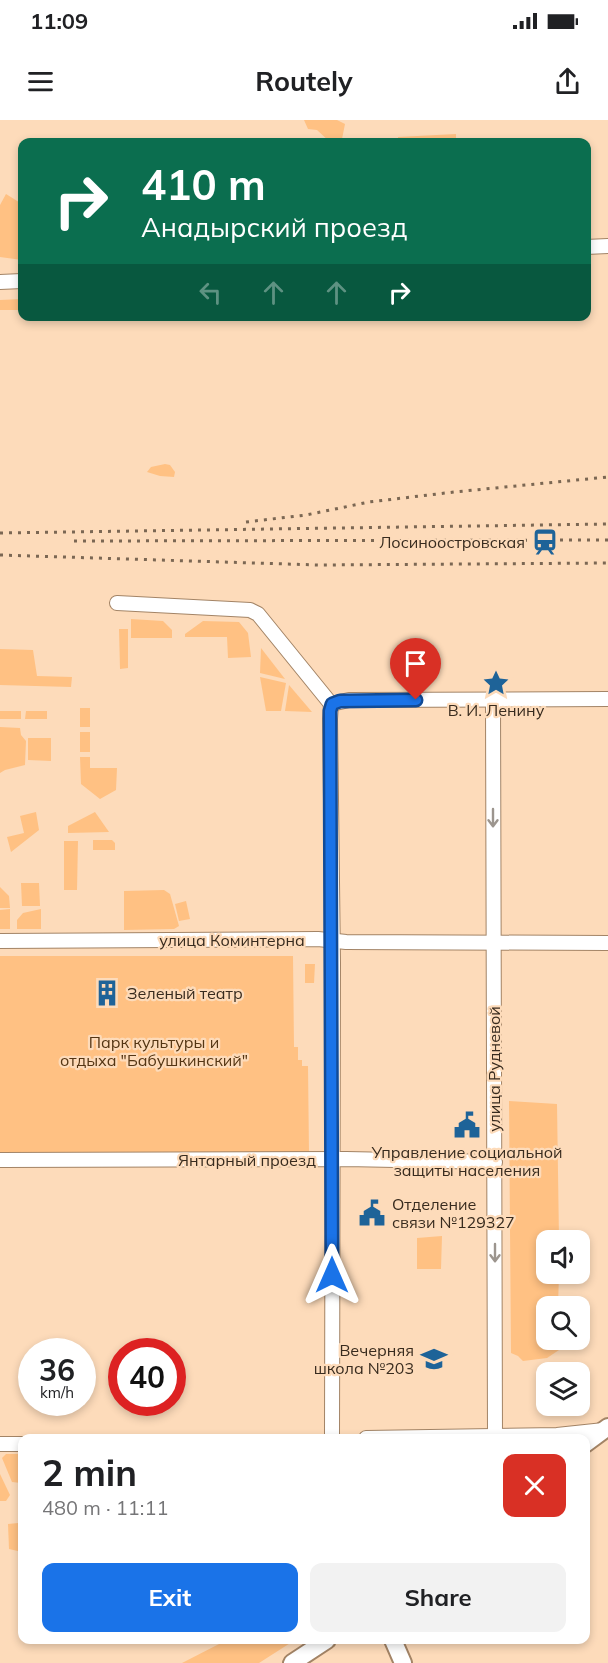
<!DOCTYPE html>
<html lang="en">
<head>
<meta charset="utf-8">
<style>
  body { margin:0; font-family:Mulish,sans-serif; background:#f2f2f2; color:#202124; height:100vh; display:flex; flex-direction:column; font-size:22px; white-space:nowrap }
  * { box-sizing:border-box; margin:0 }
  p { font-size:20px; color:#757577 }
  .icon { flex:none; width:33px; height:33px; fill:none; stroke:currentColor; stroke-width:2; stroke-linecap:round; stroke-linejoin:round }
  .map { position:relative; flex:1; overflow:hidden }
  .details { position:absolute; left:18px; top:1314px; width:572px; height:210px; display:flex; flex-direction:column; background:#fff; border-radius:12px; box-shadow:0 3px 9px #0003 }
  .details>* { flex:none }
  .hud { position:absolute; left:18px; top:18px; width:573px; height:183px; border-radius:12px; box-shadow:0 3px 9px #0003; background:#0b6e4f; color:#fff; overflow:hidden }
  .fabs { position:absolute; left:536px; top:1110px; display:grid; gap:12px }
  .fabs a { display:grid; place-items:center; width:54px; height:54px; border-radius:12px; background:#fff; box-shadow:0 3px 9px #0003; font-size:30px }
  .speed { position:absolute; left:18px; top:1218px; display:flex; gap:12px; font-size:30px; font-weight:700; text-align:center }
  .speed>* { display:grid; place-content:center; width:78px; height:78px; border-radius:50%; background:#fff; box-shadow:0 3px 9px #0003; line-height:1 }
  .speed small { font-size:15px; font-weight:400 }
  .speed .limit { border:9px solid #d22; background:#fff; color:#111 }
  .pin { position:absolute; display:grid; place-items:center; width:51px; height:51px; color:#fff; margin:-62px -26px; border-radius:50% 50% 50% 0; rotate:-45deg; box-shadow:0 0 6px #0007 }
  .pin .icon { rotate:45deg }
  .me { position:absolute; width:66px; margin:-33px; rotate:0deg; stroke-linejoin:round; filter:drop-shadow(0 0 4px #0008) }
  .turn { display:flex; align-items:center; gap:21px; height:126px; padding:0 24px; font-size:27px }
  .turn .icon { width:78px; height:78px; stroke-width:2.5 }
  .turn b { display:block; font-size:42px; line-height:51px }
  .lanes { display:flex; align-items:center; height:57px; padding:0 24px; background:#0003; justify-content:center; gap:30px; direction:ltr }
  .lanes .off { opacity:.35 }
  .round { display:grid; place-items:center; flex:none; width:63px; height:63px; border-radius:12px; background:#f2f2f2 }
  .overview { display:flex; align-items:center; justify-content:space-between; height:102px; padding:0 24px }
  h1 { font-size:36px; font-weight:700; line-height:45px }
  .cta { display:flex; gap:12px; margin-top:auto; padding:12px 24px }
  .cta a { flex:1; height:69px; border-radius:12px; background:#1a73e8; color:#fff; font-size:24px; font-weight:700; line-height:69px; text-align:center }
  .cta a+a { background:#f2f2f2; color:#202124 }
  .status { display:flex; justify-content:space-between; align-items:center; height:42px; padding:0 30px; background:#fff; direction:ltr }
  .status svg { height:16px; fill:currentColor }
  header { display:flex; justify-content:space-between; align-items:center; height:78px; padding:0 24px; background:#fff; font-size:27px; font-weight:700 }
  .map>svg:first-child { display:block }
  .green { fill:#ffc183 }
  .lines { fill:none; stroke-linecap:round; stroke-linejoin:round }
  .minor-casing { stroke:#a38466; stroke-width:16 }
  .major-casing { stroke:#a38466; stroke-width:20 }
  .minor { stroke:#fff; stroke-width:14 }
  .major { stroke:#fff; stroke-width:16 }
  .rail { stroke:#7b6753; stroke-width:3; stroke-dasharray:3 6; stroke-linecap:butt }
  .oneway { stroke:#9c958e }
  .route-casing { stroke:#114b97; stroke-width:15 }
  .route { stroke:#1a73e8; stroke-width:10 }
  .labels { text-anchor:middle; dominant-baseline:central; stroke-width:4.5; stroke-linejoin:round; paint-order:stroke }
  .poi-label { font-size:16px; fill:#382b1e; stroke:#fddbba; text-anchor:end }
  .street-label { font-size:16px; fill:#382b1e; stroke:#fddbba }
  .park-label { font-size:16px; fill:#543513; stroke:#fddbba }
</style>
</head>
<body>
<div class="status"><b>11:09</b><svg viewBox="0 0 49 12"><path d="M0 12V9h3v3zM5 12V6h3v6zM10 12V3h3v9zM15 12V0h3v12zM26 1h20v11H26zM47 4h2v5h-2z"/></svg></div>
<header><svg class="icon" aria-label="menu" viewBox="0 0 24 24"><path d="M4 6h16M4 12h16M4 18h16"/></svg>Routely<svg class="icon" aria-label="share" viewBox="0 0 24 24"><path d="M12 15V3M7 8l5-5 5 5M5 13v7h14v-7"/></svg></header>
<div class="map">
<svg width="608" height="1543" viewBox="0 0 608 1543">
  <rect width="100%" height="100%" fill="#fddbba"/>
  <g class="green">
    <polygon points="304,0 337,0 345,4 342,19 338,22 330,22 317,10 308,9"/>
    <polygon points="456,14 456,22 398,22 398,17"/>
    <polygon points="6,74 22,84 22,140 0,137 0,85"/>
    <polygon points="22,179 22,190 0,190 0,180"/>
    <polygon points="165,344 170,345 175,352 174,357 160,356 147,352 151,347"/>
    <polygon points="131,499 163,501 172,510 172,518 131,518"/>
    <polygon points="203,501 239,502 248,513 251,537 228,538 227,517 185,517 185,514"/>
    <polygon points="119,509 128,509 128,548 120,549"/>
    <polygon points="261,528 285,559 260,553"/>
    <polygon points="0,529 33,530 37,556 72,557 71,567 0,565"/>
    <polygon points="260,557 286,563 281,591 266,591"/>
    <polygon points="289,565 312,592 285,591"/>
    <rect x="80" y="588" width="10" height="19"/>
    <rect x="0" y="591" width="21" height="8"/>
    <polygon points="26,591 47,591 47,599 25,599"/>
    <polygon points="0,607 20,608 21,615 26,621 25,645 5,650 0,653"/>
    <rect x="80" y="612" width="10" height="20"/>
    <polygon points="28,618 51,618 51,641 28,640"/>
    <polygon points="80,637 90,637 90,648 117,648 116,670 100,679 81,664"/>
    <polygon points="36,692 39,710 11,732 7,717 24,713 20,696"/>
    <polygon points="95,692 109,712 68,713 68,706"/>
    <polygon points="93,720 112,720 115,723 115,730 93,730"/>
    <polygon points="64,721 78,721 77,770 64,770"/>
    <polygon points="21,763 39,763 40,786 22,786"/>
    <polygon points="0,767 9,776 10,788 0,788"/>
    <polygon points="164,770 170,774 179,806 174,809 124,810 124,771"/>
    <polygon points="186,781 190,799 179,801 175,784"/>
    <polygon points="10,789 10,809 0,809 0,790"/>
    <polygon points="41,789 41,809 17,809 17,800 23,793"/>
    <polygon points="0,836 293,836 294,927 298,927 298,940 302,940 302,946 308,946 309,1034 0,1034"/>
    <polygon points="305,844 315,844 314,863 305,863"/>
    <polygon points="509,981 557,984 559,1120 546,1120 546,1154 559,1154 558,1186 546,1186 546,1220 561,1220 562,1228 547,1238 523,1241 518,1236 511,1233"/>
    <polygon points="442,1116 441,1149 417,1149 417,1118"/>
    <polygon points="6,1334 22,1334 22,1366 21,1363 12,1362 2,1338"/>
    <polygon points="0,1354 10,1375 6,1381 0,1381"/>
    <polygon points="18,1403 22,1413 22,1432 9,1429 8,1404"/>
    <polygon points="220,1520 295,1520 259,1543 182,1543 221,1523"/>
  </g>
  <g class="lines">
    <g class="minor-casing">
      <g id="minor">
        <polyline points="586,127 608,126"/>
        <polyline points="0,162 22,161"/>
        <polyline points="117,483 250,490 258,494 331,584"/>
        <polyline points="493,581 495,1316"/>
        <polyline points="331,584 330,599 333,842 332,1318"/>
        <polyline points="331,584 349,580 608,579"/>
        <polyline points="0,821 318,819 346,822 608,823"/>
        <polyline points="0,1040 346,1039 495,1042"/>
        <polyline points="366,1318 557,1315 604,1310"/>
        <polyline points="0,1324 22,1324"/>
      </g>
    </g>
    <g class="major-casing">
      <g id="major">
        <polyline points="585,1324 608,1307"/>
        <polyline points="393,1520 403,1543"/>
        <polyline points="292,1543 327,1520"/>
      </g>
    </g>
    <use href="#minor" class="minor"/>
    <use href="#major" class="major"/>
    <g class="rail">
      <polyline points="246,402 306,395 369,382 454,372 608,357"/>
      <polyline points="0,413 608,404"/>
      <polyline points="74,421 608,420"/>
      <polyline points="0,435 318,445 608,443"/>
    </g>
  </g>
  <defs><path id="oneway-shaft" d="M-6 0H5M1.5-3L5.5 0L1.5 3" fill="none" stroke-width="1.6" stroke-linecap="round" stroke-linejoin="round" transform="scale(1.5)"/></defs>
  <g class="oneway">
    <use href="#oneway-shaft" transform="translate(493 698) rotate(90)"/>
    <use href="#oneway-shaft" transform="translate(495 1133) rotate(90)"/>
  </g>
  <g class="lines">
    <g class="route-casing">
      <polyline id="route" points="332,1155 330,591 332,584 340,581 416,580"/>
    </g>
    <use href="#route" class="route"/>
  </g>
  <defs>
    <g id="station-bare" transform="scale(2.07)"><path d="M-3-6H3Q5-6 5-4V2Q5 4 3 4L4.5 6H3L1.5 4h-3L-3 6H-4.5L-3 4Q-5 4-5 2V-4Q-5-6-3-6ZM-3.5-4v3h7v-3ZM-3.5 1v1.5H-2V1ZM2 1v1.5H3.5V1Z" fill="#1e6398" stroke="#fddbba" stroke-width="2.5" paint-order="stroke"/></g>
    <g id="sight-bare" transform="scale(2.07)"><path d="M0-6L1.8-2.2L6-1.7L2.9 1.2L3.7 5.4L0 3.3L-3.7 5.4L-2.9 1.2L-6-1.7L-1.8-2.2Z" fill="#1e6398" stroke="#fddbba" stroke-width="2.5" paint-order="stroke"/></g>
    <g id="building-bare" transform="scale(2.07)"><path d="M-4-6H4V6H1V3H-1V6H-4ZM-2.5-4.3h1.7v1.8h-1.7ZM.8-4.3h1.7v1.8H.8ZM-2.5-1h1.7V.8h-1.7ZM.8-1h1.7V.8H.8Z" fill="#1e6398" stroke="#fddbba" stroke-width="2.5" paint-order="stroke"/></g>
    <g id="civic-bare" transform="scale(2.07)"><path d="M-.6-6.5H3V-4.5H.6V-3L4-1V1h2V6H-6V1h2V-1L-.6-3ZM-1.2 2.5V6h2.4V2.5Z" fill="#1e6398" stroke="#fddbba" stroke-width="2.5" paint-order="stroke"/></g>
    <g id="school-bare" transform="scale(2.07)"><path d="M0-5L7-2L0 1L-7-2ZM-4 1L0 2.5L4 1V4Q0 6-4 4Z" fill="#1e6398" stroke="#fddbba" stroke-width="2.5" paint-order="stroke"/></g>
  </defs>
  <g fill-rule="evenodd">
    <use href="#station-bare" x="545" y="422"/>
    <use href="#sight-bare" x="496" y="563"/>
    <use href="#building-bare" x="107" y="873"/>
    <use href="#civic-bare" x="467" y="1005"/>
    <use href="#civic-bare" x="372" y="1093"/>
    <use href="#school-bare" x="434" y="1239"/>
  </g>
  <g class="labels">
    <g class="poi-label">
      <text x="525" y="422">Лосиноостровская</text>
      <text x="496" y="590" text-anchor="middle">В. И. Ленину</text>
      <text x="127" y="873" text-anchor="start">Зеленый театр</text>
      <text x="467" y="1032" text-anchor="middle">Управление социальной<tspan x="467" dy="18">защиты населения</tspan></text>
      <text x="392" y="1084" text-anchor="start">Отделение<tspan x="392" dy="18">связи №129327</tspan></text>
      <text x="414" y="1230">Вечерняя<tspan x="414" dy="18">школа №203</tspan></text>
    </g>
    <g class="street-label">
      <text x="232" y="820">улица Коминтерна</text>
      <text transform="translate(494 949) rotate(-90)">улица Рудневой</text>
      <text x="247" y="1040">Янтарный проезд</text>
    </g>
    <g class="park-label">
      <text x="154" y="922">Парк культуры и<tspan x="154" dy="18">отдыха "Бабушкинский"</tspan></text>
    </g>
  </g>
</svg>
<div class="fabs">
<a><svg class="icon" aria-label="sound" viewBox="0 0 24 24"><path d="M4 9h4l5-4v14l-5-4H4zM17 9q2 3 0 6"/></svg></a>
<a><svg class="icon" aria-label="search" viewBox="0 0 24 24"><circle cx="10" cy="10" r="6"/><path d="M15 15l6 6"/></svg></a>
<a><svg class="icon" aria-label="layers" viewBox="0 0 24 24"><path d="M12 4l9 5-9 5-9-5zM3 14l9 5 9-5"/></svg></a>
</div>
<div class="speed"><div>36<small>km/h</small></div><div class="limit">40</div></div>
<div class="pin" style="left:416px;top:580px;background:#d93025"><svg class="icon" aria-label="arrive" viewBox="0 0 24 24"><path d="M6 21V4h12l-3 4 3 4H6"/></svg></div>
<svg class="me" style="left:332px;top:1155px" viewBox="-20 -20 40 40"><path d="M0-17L14 15 0 8-14 15z" fill="#1a73e8" stroke="#fff" stroke-width="4"/></svg>
<div class="hud">
<div class="turn"><svg class="icon" aria-label="right" viewBox="0 0 24 24"><path d="M7 20v-9h11M14 6l5 5-5 5"/></svg><div><b>410 m</b>Анадырский проезд</div></div>
<div class="lanes"><svg class="icon off" aria-label="left" viewBox="0 0 24 24"><path d="M17 20v-9H6M10 6l-5 5 5 5"/></svg><svg class="icon off" aria-label="ahead" viewBox="0 0 24 24"><path d="M12 20V5M6 11l6-6 6 6"/></svg><svg class="icon off" aria-label="ahead" viewBox="0 0 24 24"><path d="M12 20V5M6 11l6-6 6 6"/></svg><svg class="icon" aria-label="right" viewBox="0 0 24 24"><path d="M7 20v-9h11M14 6l5 5-5 5"/></svg></div>
</div>
<section class="details">
<div class="overview"><div><h1>2 min</h1><p>480 m · 11:11</p></div><a class="round" style="background:#d93025;color:#fff"><svg class="icon" aria-label="close" viewBox="0 0 24 24"><path d="M6 6l12 12M18 6L6 18"/></svg></a></div>
<div class="cta"><a>Exit</a><a>Share</a></div>
</section>
</div>
</body>
</html>
